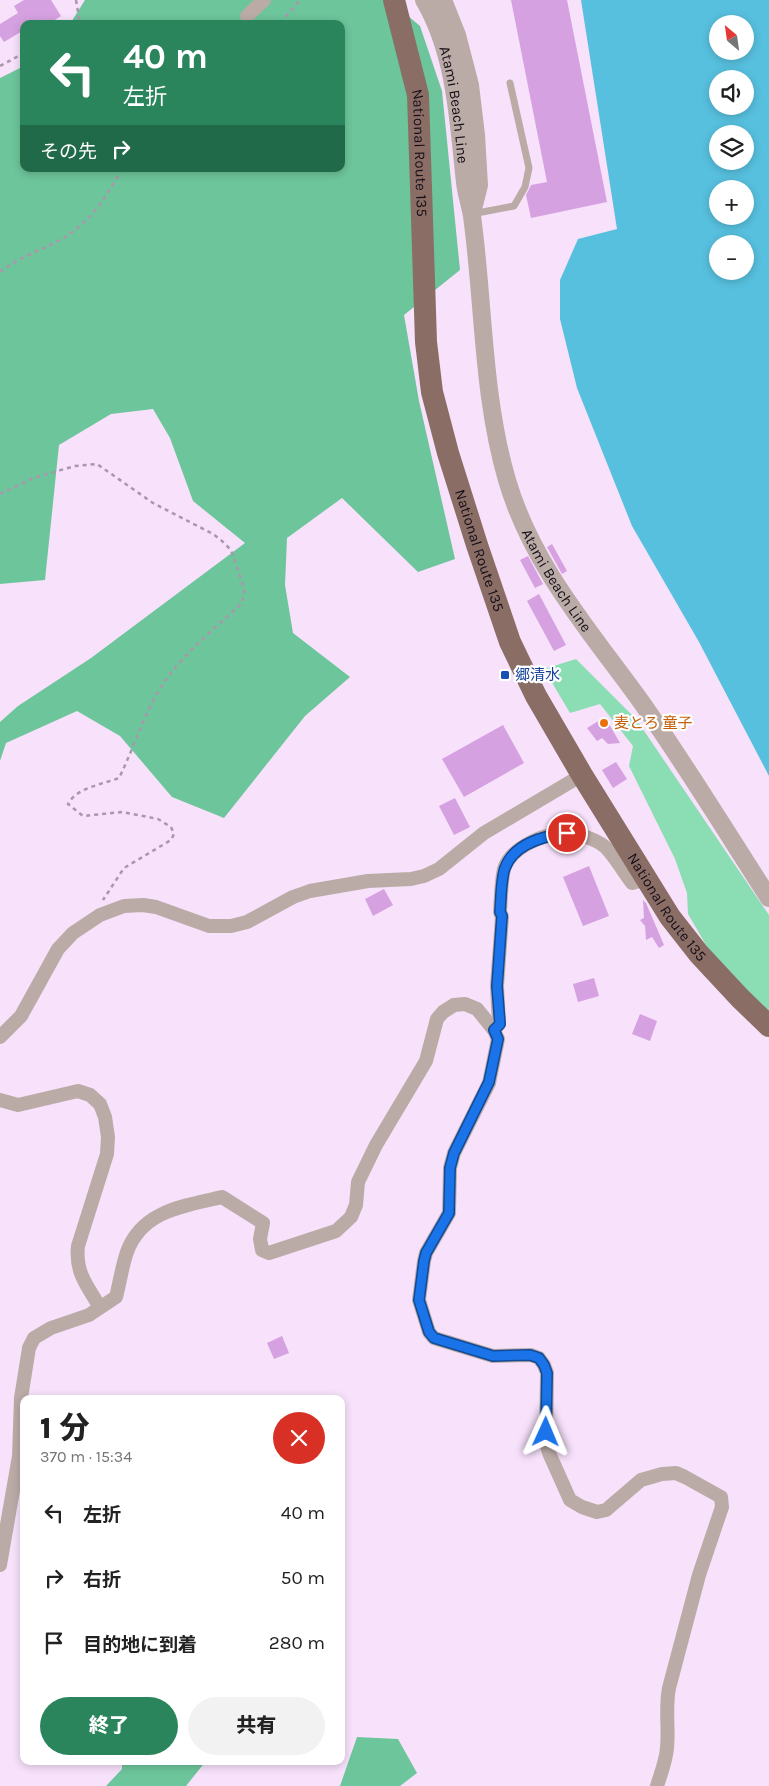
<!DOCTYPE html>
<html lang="ja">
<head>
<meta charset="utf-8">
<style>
  body { margin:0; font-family:Karla,"Noto Sans JP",sans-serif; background:#f2f2f2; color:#222; height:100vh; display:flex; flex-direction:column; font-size:19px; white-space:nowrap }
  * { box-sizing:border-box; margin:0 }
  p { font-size:16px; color:#767676 }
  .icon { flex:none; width:28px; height:28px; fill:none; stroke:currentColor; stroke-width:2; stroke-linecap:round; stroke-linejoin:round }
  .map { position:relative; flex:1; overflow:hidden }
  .drawer { position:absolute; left:20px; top:1395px; width:325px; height:370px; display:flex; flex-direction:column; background:#fff; border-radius:10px; box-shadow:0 2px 8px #0003 }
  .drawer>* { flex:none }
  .top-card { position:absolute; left:20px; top:20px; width:325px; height:152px; border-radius:10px; box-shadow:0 2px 8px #0003; background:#2a855c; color:#fff; overflow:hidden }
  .needle { width:32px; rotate:331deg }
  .tools { position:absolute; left:709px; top:15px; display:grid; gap:10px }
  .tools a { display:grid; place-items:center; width:45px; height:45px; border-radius:50%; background:#fff; box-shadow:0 2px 8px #0003; font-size:25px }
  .pin { position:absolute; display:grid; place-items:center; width:42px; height:42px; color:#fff; margin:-21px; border:2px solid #fff; border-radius:50%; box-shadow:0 1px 5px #0007 }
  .me { position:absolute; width:55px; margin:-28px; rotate:1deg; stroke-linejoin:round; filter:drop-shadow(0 0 4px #0008) }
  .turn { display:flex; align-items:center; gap:18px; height:105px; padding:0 20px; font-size:22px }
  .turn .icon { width:65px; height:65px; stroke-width:2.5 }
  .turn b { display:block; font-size:35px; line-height:42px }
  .then { display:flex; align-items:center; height:48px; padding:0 20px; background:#0003; gap:10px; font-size:19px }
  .round { display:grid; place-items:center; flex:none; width:52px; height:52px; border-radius:26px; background:#f2f2f2 }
  .headline { display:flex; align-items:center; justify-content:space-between; height:85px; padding:0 20px }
  h1 { font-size:30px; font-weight:800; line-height:38px }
  .action { display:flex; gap:10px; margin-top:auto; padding:10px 20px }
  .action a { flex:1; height:58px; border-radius:30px; background:#2a855c; color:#fff; font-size:20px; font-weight:800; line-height:58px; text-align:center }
  .action a+a { background:#f2f2f2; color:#222 }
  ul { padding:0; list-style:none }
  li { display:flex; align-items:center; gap:15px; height:65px; padding:0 20px }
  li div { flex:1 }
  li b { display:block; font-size:19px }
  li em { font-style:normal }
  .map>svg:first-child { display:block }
  .green { fill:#8bddb4 }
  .forest { fill:#6dc59b }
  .water { fill:#57c0de; fill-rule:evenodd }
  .building { fill:#d6a1e1 }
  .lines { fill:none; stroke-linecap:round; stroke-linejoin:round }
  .path { stroke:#a998ac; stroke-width:2.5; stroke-dasharray:4 4; stroke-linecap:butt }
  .service { stroke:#bbaba7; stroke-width:7 }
  .minor { stroke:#bbaba7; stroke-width:14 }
  .tertiary { stroke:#bbaba7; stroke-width:18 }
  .trunk { stroke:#8a6e66; stroke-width:22 }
  .route-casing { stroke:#114b97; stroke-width:12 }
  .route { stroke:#1a73e8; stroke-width:9 }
  .transit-dot { fill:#1a4fb4; stroke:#fff; stroke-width:2 }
  .food-dot { fill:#e8710a; stroke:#fff; stroke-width:2 }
  .labels { text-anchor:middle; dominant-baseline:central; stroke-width:4.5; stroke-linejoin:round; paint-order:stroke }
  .street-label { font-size:15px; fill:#150e17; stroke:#fff }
  .transit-label { font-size:15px; fill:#164399; stroke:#fff; text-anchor:start }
  .food-label { font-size:15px; fill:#c56008; stroke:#fff; text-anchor:start }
</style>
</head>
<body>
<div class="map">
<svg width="769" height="1786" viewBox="0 0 769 1786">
  <rect width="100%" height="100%" fill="#f7e1fb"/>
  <polygon class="green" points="576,659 636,719 769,915 769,1014 713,957 688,914 687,893 675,859 629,766 633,746 600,704 570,713 544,669"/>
  <g class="forest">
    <polygon points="85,0 389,0 420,26 442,91 460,270 404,315 419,401 455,559 418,572 342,498 287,538 285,585 293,633 350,677 305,716 224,818 172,797 120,736 77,711 6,743 0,761 0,722 18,706 91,658 245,543 193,501 170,438 153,409 111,414 59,445 45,580 0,584 0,78 24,66 24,169 341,169 341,24 70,24"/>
    <polygon points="357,1737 398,1739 417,1773 400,1786 340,1786"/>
    <polygon points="122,1761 206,1761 186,1786 106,1786 122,1769"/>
  </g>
  <path class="water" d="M 581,0 L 769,0 L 769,776 L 699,642 L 632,526 L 577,388 L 560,319 L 560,280 L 578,239 L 617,229 ZM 718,24 L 745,24 L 745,51 L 718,51 ZM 718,79 L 745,79 L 745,106 L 718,106 ZM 718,134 L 745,134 L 745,161 L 718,161 ZM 718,189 L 745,189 L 745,216 L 718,216 ZM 718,244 L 745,244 L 745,271 L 718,271 Z"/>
  <g class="building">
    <polygon points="24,0 51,0 61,16 49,24 24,24 24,30 4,42 0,36 0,24 18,13 14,6"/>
    <polygon points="511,0 567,0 607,202 531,218 526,195 531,185 547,182"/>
    <polygon points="552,544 567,571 562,574 547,547"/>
    <polygon points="528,556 543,584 535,588 520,560"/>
    <polygon points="539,594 566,645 554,651 527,601"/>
    <polygon points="605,717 620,743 608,744 602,738 597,741 587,728"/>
    <polygon points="503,725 524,763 464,797 442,759"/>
    <polygon points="616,762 627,779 613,788 602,770"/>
    <polygon points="455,798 470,827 454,835 439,806"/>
    <polygon points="589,866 609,916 583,926 563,877"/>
    <polygon points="384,889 393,905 373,916 365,899"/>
    <polygon points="643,900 646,903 664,945 659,948 652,937 646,940 645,926 640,920 644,918"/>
    <polygon points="594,978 599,996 578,1002 573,984"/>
    <polygon points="640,1014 657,1021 650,1041 632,1034"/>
    <polygon points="282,1336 289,1353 274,1359 267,1343"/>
  </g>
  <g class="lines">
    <g class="path">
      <polyline points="76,0 80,24"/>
      <polyline points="282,24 286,16 300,0"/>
      <polyline points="0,66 24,53"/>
      <path d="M 0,272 C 14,260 41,250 58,241 C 92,222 103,201 122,169"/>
      <path d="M 0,494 L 33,478 L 75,466 L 97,464 L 153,503 L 213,534 L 222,541 L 231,550 L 244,588 L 244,595 L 241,604 C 211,632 175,660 155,697 C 141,723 132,752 119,778 C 103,784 76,788 68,804 L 83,816 L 122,812 L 158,819 L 171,827 L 174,834 L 171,840 L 124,868 L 103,900"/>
    </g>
    <polyline class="service" points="472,214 514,206 525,187 529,168 510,83"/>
    <g class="minor">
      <polyline points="247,16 264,0"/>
      <path d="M 494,1030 L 499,1024 L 497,986 L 502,917 L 500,912 C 501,898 501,882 504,869 C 511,847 546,832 568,833 C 579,834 595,839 604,846 C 612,852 625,874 632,883 L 647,879"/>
      <polyline points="0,1037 21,1016 58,949 73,933 100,915 124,906 143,905 156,907 209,926 231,926 247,922 293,897 310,891 368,881 411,879 424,876 439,869 484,833 582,775"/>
      <path d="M 0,1100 L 18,1105 L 78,1091 L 90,1095 L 100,1104 L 105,1117 L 108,1137 L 107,1154 L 78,1246 C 75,1272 87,1286 100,1307"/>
      <path d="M 0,1565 L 19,1456 L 21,1398 L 29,1348 L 34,1338 L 51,1328 L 89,1315 L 116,1297 C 120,1282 122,1266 127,1252 C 142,1210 185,1206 222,1197 L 263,1223 L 260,1239 L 262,1250 L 269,1253 L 336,1231 L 351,1217 L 356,1205 L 358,1182 L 376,1145 L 426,1061 L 437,1019 L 443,1012 L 454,1005 L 465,1004 L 477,1009 L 494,1030 L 498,1039 L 489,1083 L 454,1153 L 450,1168 L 449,1213 L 426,1253 L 424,1261 L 419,1300 L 429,1332 L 434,1338 L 493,1356 L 531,1355 L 539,1358 L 544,1365 L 547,1373 L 546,1442 L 549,1453 L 570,1500 L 582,1507 L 597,1512 L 606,1510 L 641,1480 L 662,1474 L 676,1473 L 685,1477 L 721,1497 L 722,1507 L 699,1575 L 669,1688 C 665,1708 669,1728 667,1748 C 666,1761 661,1773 657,1786"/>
    </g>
    <g class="tertiary">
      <path id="s1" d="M 424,0 C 456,55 458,120 465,182 C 466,193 470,204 472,216 C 484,303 482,395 507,480 C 532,566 591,632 642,703 C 687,767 727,833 769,898"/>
      <polyline points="443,0 457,35 470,85 476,135 479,185 473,209"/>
    </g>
    <path class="trunk" id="s2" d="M 394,0 L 418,95 L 426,342 L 432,392 L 448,453 L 477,545 L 510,642 L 536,696 L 582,775 L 670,917 L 699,954 L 740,998 L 769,1026"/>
  </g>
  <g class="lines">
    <g class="route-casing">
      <path id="route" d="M 546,1432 L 547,1373 L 544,1365 L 539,1358 L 530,1355 L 493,1356 L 434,1338 L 429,1332 L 419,1300 L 424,1261 L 426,1253 L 449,1213 L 450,1168 L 454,1153 L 489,1082 L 498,1039 L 494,1030 L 500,1024 L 497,986 L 502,916 L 500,912 C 501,900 501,878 505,868 C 514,843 544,836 567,833"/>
    </g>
    <use href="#route" class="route"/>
  </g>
  <rect class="transit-dot" x="500" y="670" width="10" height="10" rx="2.5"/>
  <circle class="food-dot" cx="604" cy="723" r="5"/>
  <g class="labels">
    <g class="street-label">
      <text stroke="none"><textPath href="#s1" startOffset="110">Atami Beach Line</textPath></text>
      <text stroke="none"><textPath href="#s2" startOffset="156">National Route 135</textPath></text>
      <text stroke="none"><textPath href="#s2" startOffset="561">National Route 135</textPath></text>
      <text stroke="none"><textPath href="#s1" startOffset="602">Atami Beach Line</textPath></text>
      <text stroke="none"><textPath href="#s2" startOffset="966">National Route 135</textPath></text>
    </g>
    <g class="transit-label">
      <text x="515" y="675">郷清水</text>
    </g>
    <g class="food-label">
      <text x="614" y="723">麦とろ 童子</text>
    </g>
  </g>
</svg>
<div class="tools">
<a><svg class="needle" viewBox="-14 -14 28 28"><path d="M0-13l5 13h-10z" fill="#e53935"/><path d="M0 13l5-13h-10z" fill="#767676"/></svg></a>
<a><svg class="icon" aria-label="sound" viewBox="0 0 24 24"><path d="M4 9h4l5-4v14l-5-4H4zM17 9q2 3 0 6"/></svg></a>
<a><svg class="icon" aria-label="layers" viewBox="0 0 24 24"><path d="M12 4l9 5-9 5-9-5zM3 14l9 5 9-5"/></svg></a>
<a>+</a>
<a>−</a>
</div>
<div class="pin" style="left:567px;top:833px;background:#d93025"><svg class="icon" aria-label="arrive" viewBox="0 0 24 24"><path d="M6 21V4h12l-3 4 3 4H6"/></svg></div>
<svg class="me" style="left:546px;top:1432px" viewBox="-20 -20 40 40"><path d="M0-17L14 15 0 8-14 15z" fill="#1a73e8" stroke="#fff" stroke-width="4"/></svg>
<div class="top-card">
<div class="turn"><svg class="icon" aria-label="left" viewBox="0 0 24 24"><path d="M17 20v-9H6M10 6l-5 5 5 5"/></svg><div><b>40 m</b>左折</div></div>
<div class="then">その先<svg class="icon" aria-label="right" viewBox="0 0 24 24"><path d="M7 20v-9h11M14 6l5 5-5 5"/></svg></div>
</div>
<section class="drawer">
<div class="headline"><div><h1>1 分</h1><p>370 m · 15:34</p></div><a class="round" style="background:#d93025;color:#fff"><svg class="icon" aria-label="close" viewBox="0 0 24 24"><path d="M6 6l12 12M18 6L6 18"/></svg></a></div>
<ul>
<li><svg class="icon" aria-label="left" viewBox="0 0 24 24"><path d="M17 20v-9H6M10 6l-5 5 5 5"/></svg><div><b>左折</b></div><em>40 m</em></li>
<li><svg class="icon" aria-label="right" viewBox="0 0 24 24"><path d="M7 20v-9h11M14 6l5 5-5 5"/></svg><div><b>右折</b></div><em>50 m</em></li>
<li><svg class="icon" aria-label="arrive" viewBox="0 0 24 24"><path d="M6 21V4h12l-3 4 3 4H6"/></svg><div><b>目的地に到着</b></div><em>280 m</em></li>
</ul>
<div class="action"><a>終了</a><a>共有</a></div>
</section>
</div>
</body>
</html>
